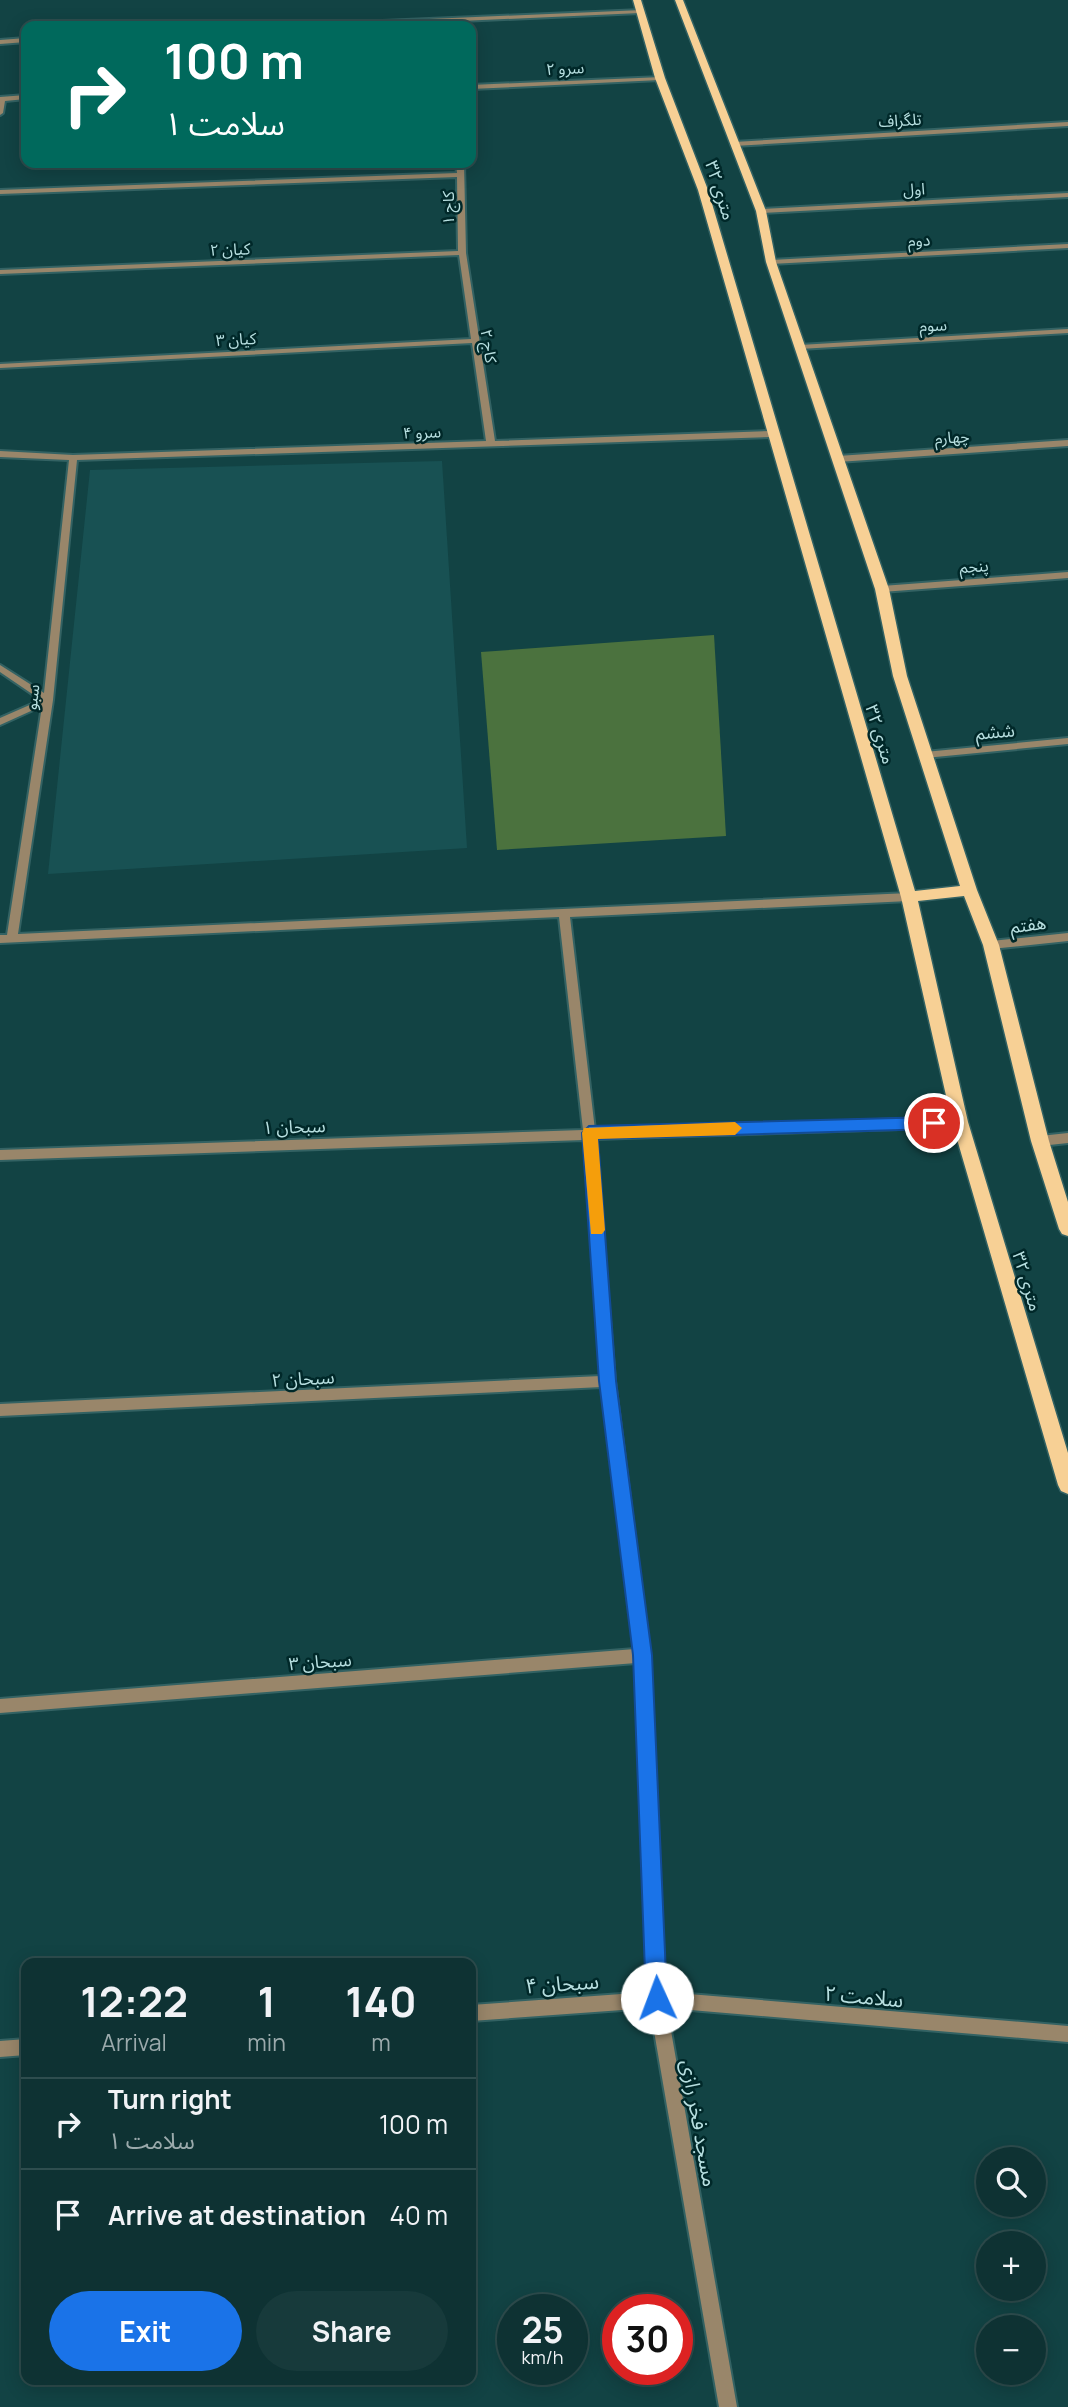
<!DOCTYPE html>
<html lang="en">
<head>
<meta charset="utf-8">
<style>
  body { margin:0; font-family:Manrope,"Noto Sans Arabic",sans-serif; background:#173a3b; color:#f1f3f6; height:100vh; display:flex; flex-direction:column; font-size:26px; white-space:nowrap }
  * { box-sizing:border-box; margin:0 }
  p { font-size:23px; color:#9baaac }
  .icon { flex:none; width:38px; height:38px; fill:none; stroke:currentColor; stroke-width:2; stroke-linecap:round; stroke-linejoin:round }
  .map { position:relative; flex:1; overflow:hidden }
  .drawer { position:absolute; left:21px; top:1958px; width:455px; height:427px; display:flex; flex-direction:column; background:#0e3233; border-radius:14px; box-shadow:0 4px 18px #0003,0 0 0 2px #2e4d4e }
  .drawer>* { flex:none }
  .hud { position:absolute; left:21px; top:21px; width:455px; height:147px; border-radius:14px; box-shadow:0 4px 18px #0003,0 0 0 2px #2e4d4e; background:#00695c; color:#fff; overflow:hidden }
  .tools { position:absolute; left:976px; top:2147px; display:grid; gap:14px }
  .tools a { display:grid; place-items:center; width:70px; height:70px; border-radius:50%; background:#0e3233; box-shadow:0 4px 18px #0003,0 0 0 2px #2e4d4e; font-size:35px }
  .speed { position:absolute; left:497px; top:2294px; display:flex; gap:14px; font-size:35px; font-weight:700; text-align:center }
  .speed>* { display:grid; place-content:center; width:91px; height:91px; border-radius:50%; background:#0e3233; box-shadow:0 4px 18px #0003,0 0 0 2px #2e4d4e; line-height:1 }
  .speed small { font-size:18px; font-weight:400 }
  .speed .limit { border:10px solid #d22; background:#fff; color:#111 }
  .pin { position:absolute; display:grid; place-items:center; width:60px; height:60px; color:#fff; margin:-30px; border:4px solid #fff; border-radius:50%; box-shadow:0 2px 7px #0007 }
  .me { position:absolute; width:77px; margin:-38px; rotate:358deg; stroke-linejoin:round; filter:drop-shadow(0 0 5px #0008) }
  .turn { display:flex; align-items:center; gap:24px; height:147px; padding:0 28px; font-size:32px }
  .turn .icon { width:91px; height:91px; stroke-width:2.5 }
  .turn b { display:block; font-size:49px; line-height:60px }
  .eta { display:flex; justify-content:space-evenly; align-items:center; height:119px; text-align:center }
  .eta b { font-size:42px; font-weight:700; line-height:49px }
  .primary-button { display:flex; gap:14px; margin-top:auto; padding:14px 28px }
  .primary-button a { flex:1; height:80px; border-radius:42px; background:#1a73e8; color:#fff; font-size:28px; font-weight:700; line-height:80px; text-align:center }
  .primary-button a+a { background:#173a3b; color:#f1f3f6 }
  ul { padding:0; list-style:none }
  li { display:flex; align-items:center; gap:21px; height:91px; padding:0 28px; border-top:2px solid #2e4d4e }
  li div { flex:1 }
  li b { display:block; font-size:26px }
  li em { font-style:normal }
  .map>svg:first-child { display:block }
  .built { fill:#185153 }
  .green { fill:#4b723e }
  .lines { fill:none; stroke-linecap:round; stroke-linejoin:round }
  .minor-casing { stroke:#336263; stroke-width:4 }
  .major-casing { stroke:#336263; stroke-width:3 }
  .minor { fill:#99866a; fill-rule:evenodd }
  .major { fill:#f7d095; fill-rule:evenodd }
  .route { fill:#1a73e8; stroke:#114b97; stroke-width:2 }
  .slow { fill:#f59e0b }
  .labels { text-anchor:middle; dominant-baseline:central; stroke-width:5; stroke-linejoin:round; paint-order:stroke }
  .far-street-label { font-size:16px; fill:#b7dfe0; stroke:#002829 }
  .street-label { font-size:18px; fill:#b7dfe0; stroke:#002829 }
  .near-street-label { font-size:21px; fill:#b7dfe0; stroke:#002829 }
</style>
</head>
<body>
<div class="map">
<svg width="1068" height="2407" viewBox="0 0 1068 2407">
  <rect width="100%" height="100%" fill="#124344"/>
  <polygon class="built" points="442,461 467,848 48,874 90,470"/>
  <polygon class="green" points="714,635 726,836 497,850 481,652"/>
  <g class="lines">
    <g class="minor-casing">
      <g id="minor">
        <polygon points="642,10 640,13 349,26 310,26 313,24"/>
        <polygon points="26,38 26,42 0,44 0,40"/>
        <polygon points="662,77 663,78 660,80 471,89 471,85"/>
        <polygon points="26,95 26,99 5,101 3,113 0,115 0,97"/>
        <polygon points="1068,122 1068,126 734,146 731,144 734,142"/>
        <polygon points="456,163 464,163 466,253 495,441 772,431 776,434 772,437 77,460 53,700 18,934 909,893 914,897 909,901 570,917 595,1130 960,1117 966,1122 960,1127 595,1139 615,1381 650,1655 665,1992 1068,2026 1068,2042 667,2008 737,2407 719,2407 650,2008 471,2021 471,2005 649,1992 636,1663 0,1713 0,1699 635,1649 602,1387 0,1416 0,1404 601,1376 584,1140 0,1160 0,1150 583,1130 559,917 0,943 0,935 7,935 42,706 0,725 0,718 41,700 0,672 0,665 44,693 69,460 0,457 0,451 73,455 486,441 472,343 0,368 0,364 471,339 459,255 0,274 0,270 458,251 457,177 0,194 0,190 457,173"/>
        <polygon points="1068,193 1068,197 761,213 757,211 761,209"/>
        <polygon points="1068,244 1068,248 771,264 767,262 771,260"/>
        <polygon points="1068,329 1068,333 800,349 796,347 800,345"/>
        <polygon points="1068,440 1068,446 838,462 834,459 838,456"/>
        <polygon points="1068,572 1068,578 882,592 877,589 882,586"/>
        <polygon points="1068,738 1068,744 925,758 920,755 925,752"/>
        <polygon points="1068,933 1068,941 991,949 986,945 991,941"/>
        <polygon points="1068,1133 1068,1143 1040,1146 1036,1144 1034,1141 1036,1138 1040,1136"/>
        <polygon points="26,2039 26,2055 0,2057 0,2041"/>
      </g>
    </g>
    <g class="major-casing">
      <polygon id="major" points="633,0 641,0 665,78 708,190 915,891 960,886 893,676 875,589 766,262 756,211 675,0 683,0 766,211 776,262 889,589 907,676 977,890 999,945 1049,1141 1068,1202 1068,1236 1062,1234 1059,1229 1031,1141 983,945 964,896 918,901 968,1122 1068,1453 1068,1494 1061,1491 1058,1485 952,1122 901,897 698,190 655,78"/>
    </g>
    <use href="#minor" class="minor"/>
    <use href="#major" class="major"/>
  </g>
  <polygon class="route" points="934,1117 941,1123 934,1129 598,1139 616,1381 652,1655 667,1998 664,2006 657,2009 649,2006 646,1998 633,1655 599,1381 582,1133 589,1126"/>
  <polygon class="slow" points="735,1122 742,1128 735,1135 598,1139 605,1230 602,1234 591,1234 582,1133 584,1128"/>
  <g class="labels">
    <g class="far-street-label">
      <text transform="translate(565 68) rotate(-3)">سرو ۲</text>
      <text transform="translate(900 120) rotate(-3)">تلگراف</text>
      <text transform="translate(914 189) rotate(-3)">اول</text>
      <text transform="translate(448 208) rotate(-90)">کاج ۱</text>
      <text transform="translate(919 240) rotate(-3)">دوم</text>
      <text transform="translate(230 249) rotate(-2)">کیان ۲</text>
      <text transform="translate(933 325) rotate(-3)">سوم</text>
      <text transform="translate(236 339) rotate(-3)">کیان ۳</text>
      <text transform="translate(489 346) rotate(81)">کاج ۲</text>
      <text transform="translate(422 432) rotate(-2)">سرو ۴</text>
      <text transform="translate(952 437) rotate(-4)">چهارم</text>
      <text transform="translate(974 566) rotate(-4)">پنجم</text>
      <text transform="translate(32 697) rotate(-83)">سبو</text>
    </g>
    <g class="street-label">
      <text transform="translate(721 190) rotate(72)">۳۲ متری</text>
      <text transform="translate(995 731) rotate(-5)">ششم</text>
      <text transform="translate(881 734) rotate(73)">۳۲ متری</text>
      <text transform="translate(1028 924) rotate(-7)">هفتم</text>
      <text transform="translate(294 1126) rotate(-2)">سبحان ۱</text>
      <text transform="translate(1028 1281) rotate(73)">۳۲ متری</text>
      <text transform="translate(303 1378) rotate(-3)">سبحان ۲</text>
      <text transform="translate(320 1661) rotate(-4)">سبحان ۳</text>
    </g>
    <g class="near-street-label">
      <text transform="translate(562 1983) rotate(-4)">سبحان ۴</text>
      <text transform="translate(864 1996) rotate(5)">سلامت ۲</text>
      <text transform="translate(700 2123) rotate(80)">مسجد فخر رازی</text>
    </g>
  </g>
</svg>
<div class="tools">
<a><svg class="icon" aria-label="search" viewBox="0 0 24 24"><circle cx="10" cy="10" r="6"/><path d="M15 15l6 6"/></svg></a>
<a>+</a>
<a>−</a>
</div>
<div class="speed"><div>25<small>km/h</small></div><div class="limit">30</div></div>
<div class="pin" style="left:934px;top:1123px;background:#d93025"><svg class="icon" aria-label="arrive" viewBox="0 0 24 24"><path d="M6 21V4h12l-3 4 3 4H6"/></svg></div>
<svg class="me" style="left:657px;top:1998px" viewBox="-20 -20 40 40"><circle r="19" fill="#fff"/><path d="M0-13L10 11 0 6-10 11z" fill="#1a73e8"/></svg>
<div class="hud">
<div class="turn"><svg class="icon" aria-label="right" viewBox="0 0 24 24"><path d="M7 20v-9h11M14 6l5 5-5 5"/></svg><div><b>100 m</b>سلامت ۱</div></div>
</div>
<section class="drawer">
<div class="eta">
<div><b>12:22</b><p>Arrival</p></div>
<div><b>1</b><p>min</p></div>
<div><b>140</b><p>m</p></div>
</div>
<ul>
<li><svg class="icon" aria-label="right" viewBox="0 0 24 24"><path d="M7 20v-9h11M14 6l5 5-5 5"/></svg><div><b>Turn right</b><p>سلامت ۱</p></div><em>100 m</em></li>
<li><svg class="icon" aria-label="arrive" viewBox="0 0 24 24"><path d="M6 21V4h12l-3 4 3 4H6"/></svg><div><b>Arrive at destination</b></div><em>40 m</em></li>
</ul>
<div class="primary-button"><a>Exit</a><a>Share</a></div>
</section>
</div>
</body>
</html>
